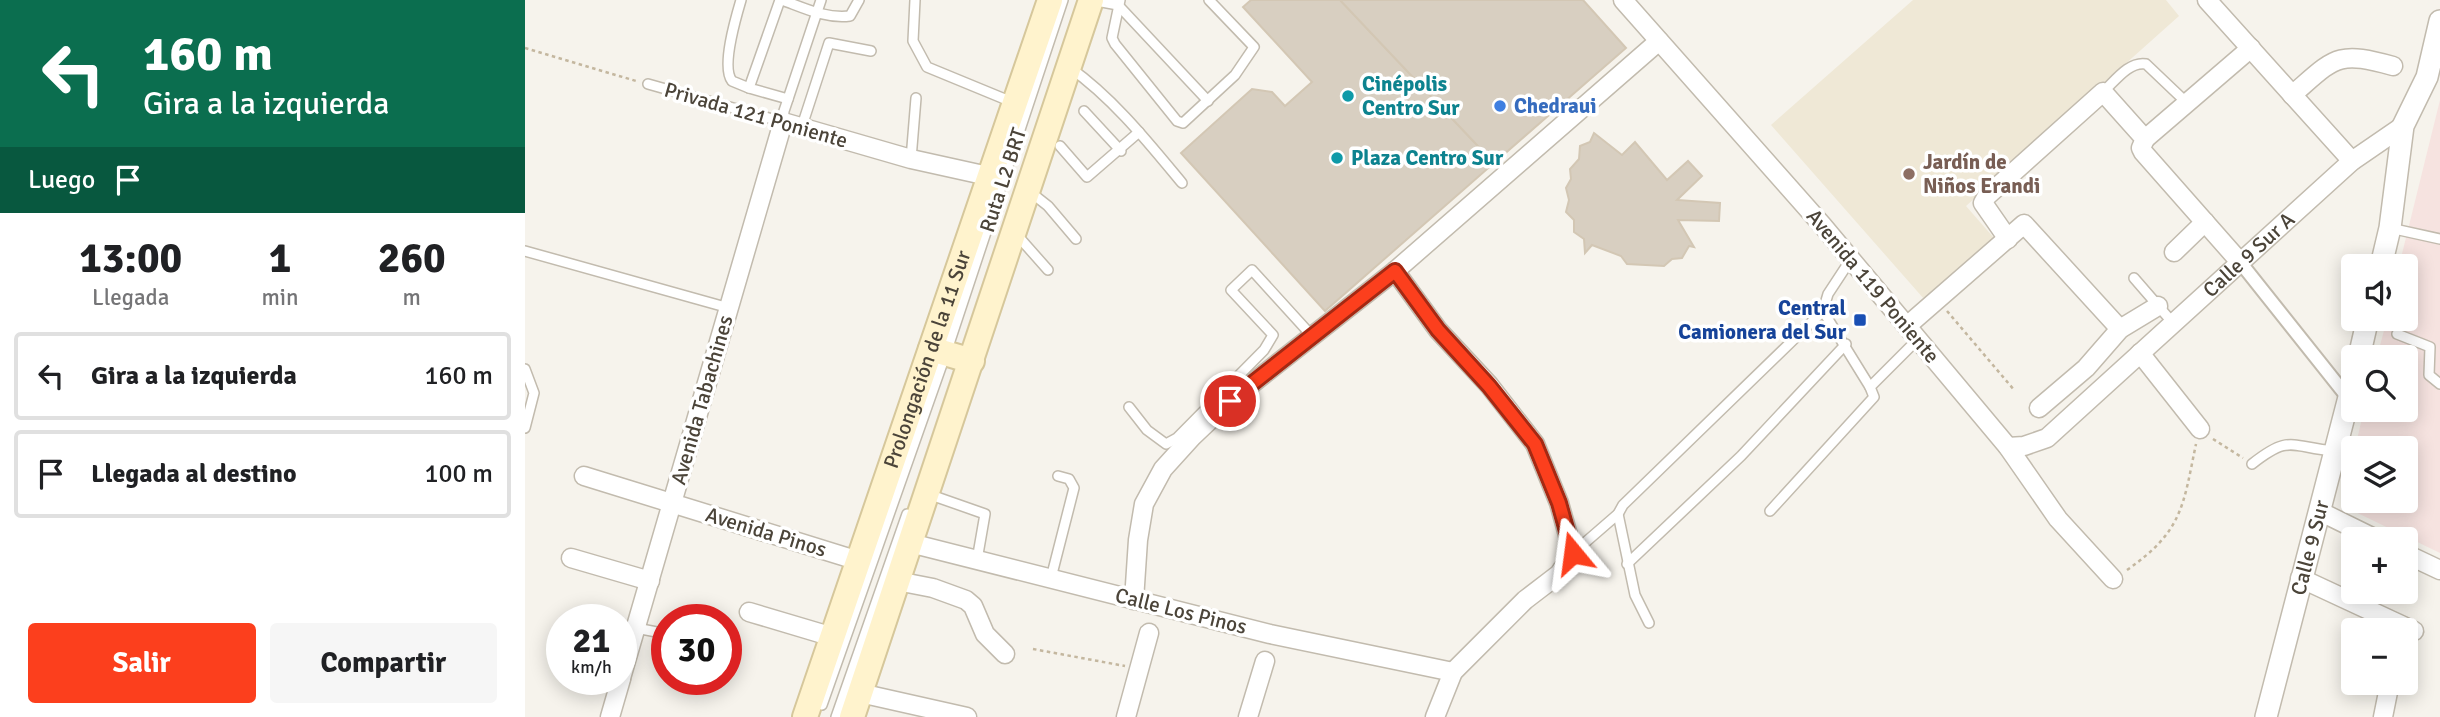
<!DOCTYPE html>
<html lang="es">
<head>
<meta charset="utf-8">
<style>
  body { margin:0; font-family:Signika,sans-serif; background:#f6f6f6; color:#202124; height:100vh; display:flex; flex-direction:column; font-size:26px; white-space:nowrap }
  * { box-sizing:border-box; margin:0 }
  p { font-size:23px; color:#757577 }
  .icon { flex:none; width:38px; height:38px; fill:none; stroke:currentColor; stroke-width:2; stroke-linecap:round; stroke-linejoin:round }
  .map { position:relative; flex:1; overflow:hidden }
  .panel { display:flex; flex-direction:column; background:#fff; width:525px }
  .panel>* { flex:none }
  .hud { background:#0b6e4f; color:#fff; overflow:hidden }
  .tools { position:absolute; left:1816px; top:254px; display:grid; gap:14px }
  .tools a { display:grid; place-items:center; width:77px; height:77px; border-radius:7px; background:#fff; box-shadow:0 4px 18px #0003; font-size:35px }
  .speed { position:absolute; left:21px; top:604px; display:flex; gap:14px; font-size:35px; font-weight:700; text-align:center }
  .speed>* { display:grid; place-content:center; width:91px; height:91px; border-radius:50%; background:#fff; box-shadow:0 4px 18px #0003; line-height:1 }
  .speed small { font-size:18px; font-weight:400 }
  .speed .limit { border:10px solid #d22; background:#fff; color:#111 }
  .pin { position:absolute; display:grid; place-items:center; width:60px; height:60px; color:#fff; margin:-30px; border:4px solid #fff; border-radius:50%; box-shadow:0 2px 7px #0007 }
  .me { position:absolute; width:77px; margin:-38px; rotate:344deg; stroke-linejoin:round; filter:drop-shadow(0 0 5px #0008) }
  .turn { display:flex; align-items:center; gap:24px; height:147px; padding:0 28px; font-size:32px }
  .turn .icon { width:91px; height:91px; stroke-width:2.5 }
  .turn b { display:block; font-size:49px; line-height:60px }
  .then { display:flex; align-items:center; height:66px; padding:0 28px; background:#0003; gap:14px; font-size:26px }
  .eta { display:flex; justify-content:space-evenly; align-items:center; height:119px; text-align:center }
  .eta b { font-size:42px; font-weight:700; line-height:49px }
  .button { display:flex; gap:14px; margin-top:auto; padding:14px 28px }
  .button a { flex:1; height:80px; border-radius:7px; background:#fc3f1d; color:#fff; font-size:28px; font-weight:700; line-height:80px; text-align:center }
  .button a+a { background:#f6f6f6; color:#202124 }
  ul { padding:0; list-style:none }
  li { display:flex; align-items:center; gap:21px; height:88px; margin:0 14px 10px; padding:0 14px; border:4px solid #e0e0e0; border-radius:7px }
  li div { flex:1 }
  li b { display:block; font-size:26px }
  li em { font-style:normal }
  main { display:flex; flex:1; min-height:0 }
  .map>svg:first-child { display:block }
  .education { fill:#efe8d6 }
  .medical { fill:#f6e3e0 }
  .building { fill:#d8cfc1; stroke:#d3c7b4; stroke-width:2 }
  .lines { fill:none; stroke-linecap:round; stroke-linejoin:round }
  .service-casing { stroke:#c2bbae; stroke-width:12 }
  .pedestrian-casing { stroke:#c2bbae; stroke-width:16 }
  .minor-casing { stroke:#c2bbae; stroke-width:21 }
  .tertiary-casing { stroke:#c2bbae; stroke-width:24 }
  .secondary-casing { stroke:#d6c79b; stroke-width:28 }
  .path { stroke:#c4b79f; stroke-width:2.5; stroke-dasharray:3.5 3.5; stroke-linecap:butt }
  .service { stroke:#fff; stroke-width:9 }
  .pedestrian { stroke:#fff; stroke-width:12 }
  .minor { stroke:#fff; stroke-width:18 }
  .tertiary { stroke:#fff; stroke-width:21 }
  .secondary { stroke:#fff3cd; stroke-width:24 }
  .route-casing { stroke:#a42913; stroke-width:18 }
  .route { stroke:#fc3f1d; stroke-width:12 }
  .culture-dot { fill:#0f9aa8; stroke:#fff; stroke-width:2.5 }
  .shop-dot { fill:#3f7fe0; stroke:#fff; stroke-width:2.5 }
  .education-dot { fill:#8d6e63; stroke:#fff; stroke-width:2.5 }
  .transit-dot { fill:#1a4fb4; stroke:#fff; stroke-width:2.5 }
  .labels { text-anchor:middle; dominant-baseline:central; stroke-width:7; stroke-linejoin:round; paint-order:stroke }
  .culture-label { font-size:21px; font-weight:bold; fill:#0d838f; stroke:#fff; text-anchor:start }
  .shop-label { font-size:21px; font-weight:bold; fill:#366cbe; stroke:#fff; text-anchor:start }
  .street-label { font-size:21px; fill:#4b4439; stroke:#fff }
  .education-label { font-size:21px; font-weight:bold; fill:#785e54; stroke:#fff; text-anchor:start }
  .transit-label { font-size:21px; font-weight:bold; fill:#164399; stroke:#fff; text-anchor:end }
</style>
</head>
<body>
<main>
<section class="panel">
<div class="hud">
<div class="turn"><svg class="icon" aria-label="left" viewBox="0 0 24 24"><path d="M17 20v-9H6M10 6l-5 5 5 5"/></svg><div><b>160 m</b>Gira a la izquierda</div></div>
<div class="then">Luego<svg class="icon" aria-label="arrive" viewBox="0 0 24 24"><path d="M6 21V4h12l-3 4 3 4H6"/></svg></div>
</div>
<div class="eta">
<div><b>13:00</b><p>Llegada</p></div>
<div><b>1</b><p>min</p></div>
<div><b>260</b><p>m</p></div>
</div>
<ul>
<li><svg class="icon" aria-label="left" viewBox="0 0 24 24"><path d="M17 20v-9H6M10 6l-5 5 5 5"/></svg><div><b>Gira a la izquierda</b></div><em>160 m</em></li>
<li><svg class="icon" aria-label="arrive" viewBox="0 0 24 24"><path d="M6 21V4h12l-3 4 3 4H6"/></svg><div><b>Llegada al destino</b></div><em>100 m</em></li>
</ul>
<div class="button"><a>Salir</a><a>Compartir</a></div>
</section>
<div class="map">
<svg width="1915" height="717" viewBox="0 0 1915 717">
  <rect width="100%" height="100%" fill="#f6f3ec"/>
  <polygon class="education" points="1388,0 1641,0 1654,16 1441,206 1469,238 1399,299 1246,125"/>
  <polygon class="medical" points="1915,100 1915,553 1816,505 1829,453 1829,500 1881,500 1881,448 1830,448 1839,410 1881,410 1881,357 1852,357 1862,319 1881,318 1881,266 1874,266"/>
  <g class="building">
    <polygon points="726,0 815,0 969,163 800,311 656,153 727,89 747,92 760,106 787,82 718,7"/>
    <polygon points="815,0 1058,0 1101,48 969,163"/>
    <polygon points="1069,133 1097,155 1110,142 1142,180 1163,161 1177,176 1152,200 1195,203 1194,221 1153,220 1169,247 1164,246 1157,258 1147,259 1139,266 1102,264 1096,256 1067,245 1060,253 1059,239 1049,232 1049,220 1041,212 1044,200 1041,188 1046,179 1045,169 1054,159 1055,146 1065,142"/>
  </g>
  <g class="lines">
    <g class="service-casing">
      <g id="service">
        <path d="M 216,0 C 211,17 196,67 207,81 L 224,88"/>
        <polyline points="255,0 224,88 263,99"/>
        <path d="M 257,0 C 279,8 301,19 325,16 L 334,0"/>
        <polyline points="390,0 388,41 402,67 487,102"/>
        <polyline points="566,0 593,5 683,101"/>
        <polyline points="595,0 587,38 590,44 652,121 658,123 710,75 729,47 684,0"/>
        <path d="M 544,67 C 588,98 623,142 657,183"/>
        <polyline points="123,84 258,122 259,111 296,0"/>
        <path d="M 1578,92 C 1590,81 1604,61 1621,64 L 1662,103"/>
        <polyline points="559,111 596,151"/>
        <polyline points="276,129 304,43 346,51"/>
        <polyline points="535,146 562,177 614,132"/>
        <polyline points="386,159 391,98"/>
        <polyline points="504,191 523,206 551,239"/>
        <polyline points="1865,228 1915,239"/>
        <polyline points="492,235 523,270"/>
        <polyline points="0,251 204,308"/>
        <polyline points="1326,259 1303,294 1298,311 1345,387"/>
        <polyline points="1609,278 1648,323"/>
        <polyline points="1872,334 1905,347 1904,375 1915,384"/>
        <polyline points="0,369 9,393 0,428"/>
        <polyline points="604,407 622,430 641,444 652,438 739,350 748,335 706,290 727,270 787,336"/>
        <path d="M 1727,464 C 1765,434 1765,447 1809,451"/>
        <polyline points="403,494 460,514 452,560"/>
        <polyline points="1245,511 1349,397 1345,387 1393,339"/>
        <polyline points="1093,514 1110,595 1124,623"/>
        <polyline points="1048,553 1093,514 1098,505 1298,311"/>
        <polyline points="1102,564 1216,456 1321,344"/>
        <polyline points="526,578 549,488 544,479 533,476"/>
        <polyline points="111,628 142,634"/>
        <polyline points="297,705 421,353 538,0"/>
        <polyline points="311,717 382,514"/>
      </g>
    </g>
    <g class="pedestrian-casing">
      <polyline id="pedestrian" points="1715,262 1824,399"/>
    </g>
    <g class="minor-casing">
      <g id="minor">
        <polyline points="1098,0 1298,226 1483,447 1533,519 1588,579"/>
        <polyline points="1682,0 1827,161"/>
        <path d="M 1767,95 C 1810,58 1811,50 1868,66"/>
        <polyline points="1620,139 1726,48"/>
        <polyline points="1483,239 1458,203 1462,196 1578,92 1620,139 1616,148 1618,152 1715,262"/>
        <polyline points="1649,252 1680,222"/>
        <polyline points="870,271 913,330 964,385 1010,444 1034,503 1048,553 1034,574 1000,600 928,672 910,717"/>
        <polyline points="1382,326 1499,224 1595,329"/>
        <polyline points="1615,353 1675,429"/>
        <polyline points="1514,408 1561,368 1595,329 1633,306"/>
        <path id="s1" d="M 1483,447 L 1499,446 L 1522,438 L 1827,161 L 1878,126"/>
        <polyline points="59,476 334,561"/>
        <polyline points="1794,511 1851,539"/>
        <polyline points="385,543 745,634 928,672"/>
        <polyline points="1881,554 1915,570"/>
        <polyline points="46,558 125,581"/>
        <polyline points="1775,578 1889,631"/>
        <polyline points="372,581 408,588 441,600 448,606 460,634 480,654"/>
        <polyline points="609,600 613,540 619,504 638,469 667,437 705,401 870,271 1134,41"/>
        <polyline points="224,612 308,637"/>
        <polyline points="96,678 258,122 386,159 463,176"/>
        <polyline points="335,693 442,717"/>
        <polyline points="85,717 96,679"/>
        <polyline points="601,717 624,633"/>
        <polyline points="723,717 740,661"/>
        <polyline points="1858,717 1865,682"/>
      </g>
    </g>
    <g class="tertiary-casing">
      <g id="tertiary">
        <polyline points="1856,266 1865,228 1878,126 1902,77 1915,21"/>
        <polyline points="1834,357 1843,318"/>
        <path id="s2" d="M 1741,717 L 1829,378"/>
      </g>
    </g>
    <g class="secondary-casing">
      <g id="secondary">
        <polyline points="406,349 447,361"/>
        <path id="s3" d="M 280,717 L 525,0"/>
        <polyline points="327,717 566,0"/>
      </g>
    </g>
    <g class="path">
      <polyline points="0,48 111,81"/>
      <polyline points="1422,311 1490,391"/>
      <polyline points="1688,439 1718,458"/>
      <path d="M 1602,570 C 1658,531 1658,506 1671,444"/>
      <polyline points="508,649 600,666"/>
    </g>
    <use href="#service" class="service"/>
    <use href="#pedestrian" class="pedestrian"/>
    <use href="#minor" class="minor"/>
    <use href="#tertiary" class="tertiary"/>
    <use href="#secondary" class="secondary"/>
  </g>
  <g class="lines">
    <g class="route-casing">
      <polyline id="route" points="705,401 870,271 913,330 964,386 1010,444 1034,503 1048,553"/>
    </g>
    <use href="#route" class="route"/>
  </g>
  <g class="culture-dot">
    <circle cx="823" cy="96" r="7"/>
    <circle cx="812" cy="158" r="7"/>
  </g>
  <circle class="shop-dot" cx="975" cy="106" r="7"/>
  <circle class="education-dot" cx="1384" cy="174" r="7"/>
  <rect class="transit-dot" x="1328" y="313" width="14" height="14" rx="3.5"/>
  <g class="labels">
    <g class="culture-label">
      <text x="837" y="84">Cinépolis<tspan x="837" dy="24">Centro Sur</tspan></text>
      <text x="826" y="158">Plaza Centro Sur</text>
    </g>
    <g class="shop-label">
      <text x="989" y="106">Chedraui</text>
    </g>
    <g class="street-label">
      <text transform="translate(231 115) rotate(16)">Privada 121 Poniente</text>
      <text transform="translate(478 180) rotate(-72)">Ruta L2 BRT</text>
      <text stroke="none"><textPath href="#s1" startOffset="313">Calle 9 Sur A</textPath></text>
      <text transform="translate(1348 286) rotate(50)">Avenida 119 Poniente</text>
      <text stroke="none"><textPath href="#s3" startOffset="378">Prolongación de la 11 Sur</textPath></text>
      <text transform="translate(177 400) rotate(-74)">Avenida Tabachines</text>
      <text transform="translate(241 532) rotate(17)">Avenida Pinos</text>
      <text stroke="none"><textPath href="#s2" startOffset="175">Calle 9 Sur</textPath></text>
      <text transform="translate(656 611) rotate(14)">Calle Los Pinos</text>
    </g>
    <g class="education-label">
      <text x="1398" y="162">Jardín de<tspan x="1398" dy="24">Niños Erandi</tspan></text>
    </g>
    <g class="transit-label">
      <text x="1321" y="308">Central<tspan x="1321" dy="24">Camionera del Sur</tspan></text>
    </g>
  </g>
</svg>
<div class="tools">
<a><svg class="icon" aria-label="sound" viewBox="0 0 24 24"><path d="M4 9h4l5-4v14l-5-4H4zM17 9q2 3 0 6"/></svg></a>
<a><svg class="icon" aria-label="search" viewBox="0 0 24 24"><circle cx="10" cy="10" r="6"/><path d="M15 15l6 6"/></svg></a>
<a><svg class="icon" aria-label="layers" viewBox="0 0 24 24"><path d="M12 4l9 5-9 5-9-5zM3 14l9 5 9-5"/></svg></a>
<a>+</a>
<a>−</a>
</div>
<div class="speed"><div>21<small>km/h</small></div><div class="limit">30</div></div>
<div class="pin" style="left:705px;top:401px;background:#d93025"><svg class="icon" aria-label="arrive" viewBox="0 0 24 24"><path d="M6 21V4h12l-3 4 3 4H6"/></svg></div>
<svg class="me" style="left:1048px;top:553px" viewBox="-20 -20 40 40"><path d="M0-17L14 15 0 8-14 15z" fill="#fc3f1d" stroke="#fff" stroke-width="4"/></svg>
</div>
</main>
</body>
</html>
